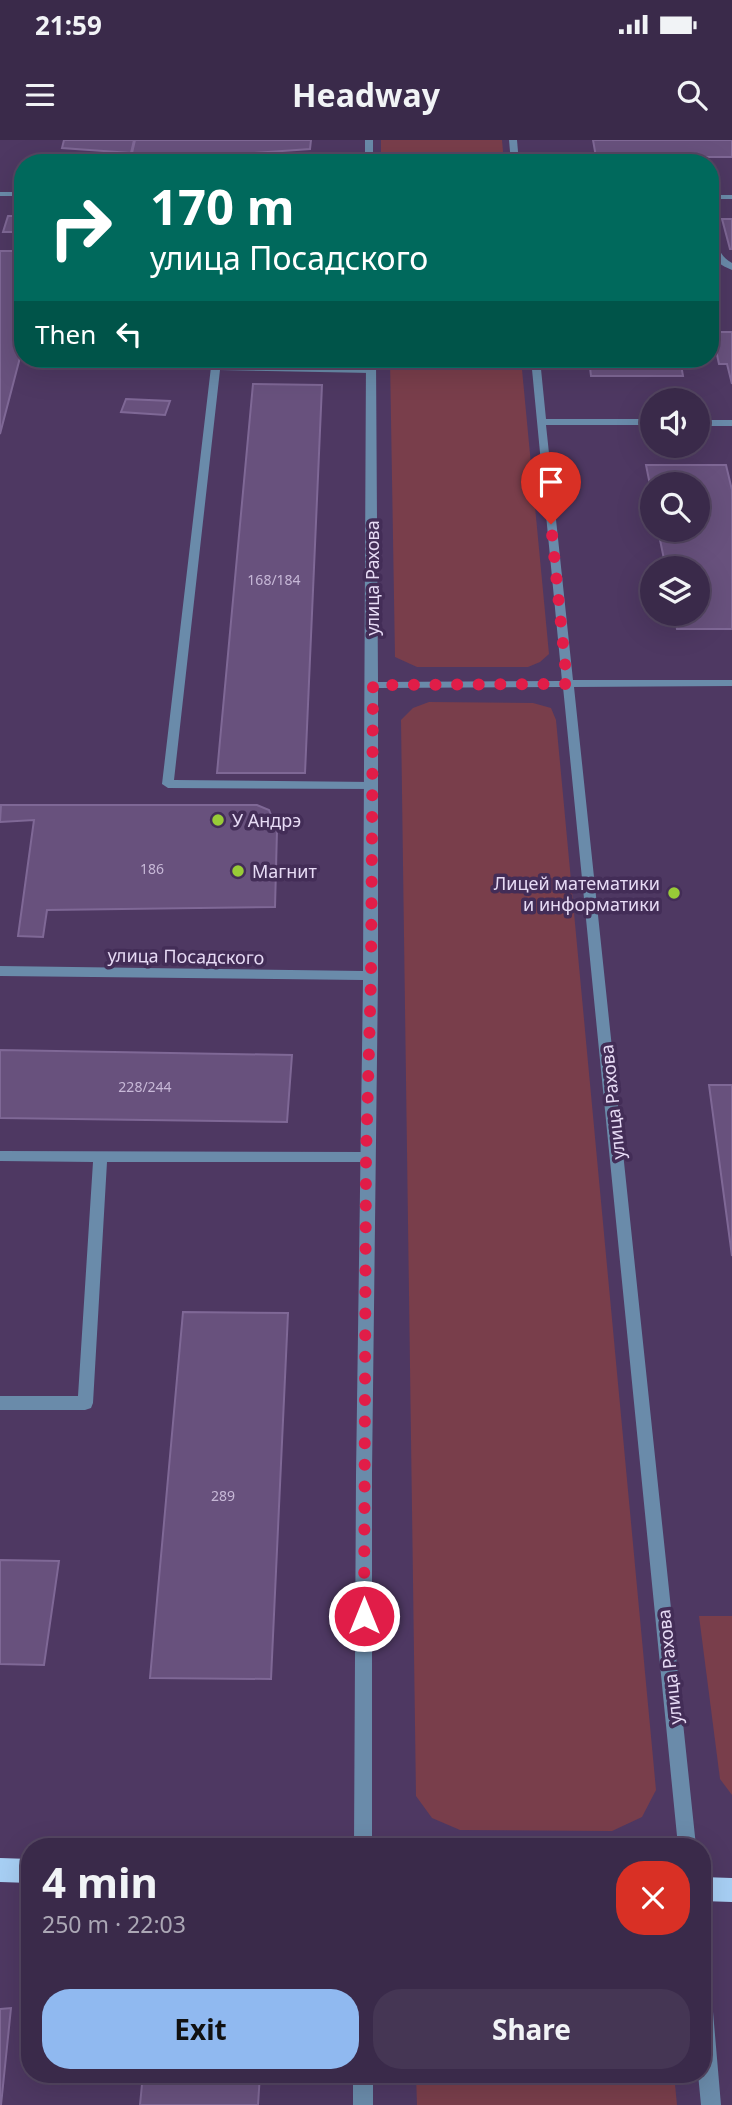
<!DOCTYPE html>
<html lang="en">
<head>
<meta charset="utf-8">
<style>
  body { margin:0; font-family:"Noto Sans",sans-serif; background:#453654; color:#f1f3f6; height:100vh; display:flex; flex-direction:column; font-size:26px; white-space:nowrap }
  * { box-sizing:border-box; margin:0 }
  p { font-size:23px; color:#aba7b5 }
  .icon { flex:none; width:38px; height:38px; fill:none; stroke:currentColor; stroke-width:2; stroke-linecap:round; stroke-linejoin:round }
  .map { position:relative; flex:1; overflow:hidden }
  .details { position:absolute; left:21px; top:1698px; width:690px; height:245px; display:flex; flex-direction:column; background:#3a2a4a; border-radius:28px; box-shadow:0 7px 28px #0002,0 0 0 2px #544662 }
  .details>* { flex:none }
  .banner { position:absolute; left:14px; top:14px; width:705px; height:214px; border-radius:28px; box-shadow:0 7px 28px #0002,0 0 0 2px #544662; background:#00695c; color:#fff; overflow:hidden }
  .buttons { position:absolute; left:640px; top:248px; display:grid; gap:14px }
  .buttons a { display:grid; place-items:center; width:70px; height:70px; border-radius:50%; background:#3a2a4a; box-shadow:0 7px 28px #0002,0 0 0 2px #544662; font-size:35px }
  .pin { position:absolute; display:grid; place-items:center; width:60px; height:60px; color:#fff; margin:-72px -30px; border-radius:50% 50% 50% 0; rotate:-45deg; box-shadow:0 0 7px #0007 }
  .pin .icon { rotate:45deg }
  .me { position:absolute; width:77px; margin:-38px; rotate:0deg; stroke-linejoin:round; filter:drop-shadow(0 0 5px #0008) }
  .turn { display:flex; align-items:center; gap:24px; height:147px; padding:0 21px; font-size:32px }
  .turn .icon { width:91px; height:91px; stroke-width:2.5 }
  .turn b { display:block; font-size:49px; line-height:60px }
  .then { display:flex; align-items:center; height:66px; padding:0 21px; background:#0003; gap:14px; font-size:26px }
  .round { display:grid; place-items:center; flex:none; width:74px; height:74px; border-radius:28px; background:#453654 }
  .headline { display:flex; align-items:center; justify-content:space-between; height:119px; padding:0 21px }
  h1 { font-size:42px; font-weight:700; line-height:52px }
  .cta { display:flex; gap:14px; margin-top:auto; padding:14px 21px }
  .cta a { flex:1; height:80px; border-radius:28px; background:#90b9f0; color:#111; font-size:28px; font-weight:700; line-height:80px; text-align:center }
  .cta a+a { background:#453654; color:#f1f3f6 }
  .status { display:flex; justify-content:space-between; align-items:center; height:49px; padding:0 35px; background:#3a2a4a; direction:ltr }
  .status svg { height:19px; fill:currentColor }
  header { display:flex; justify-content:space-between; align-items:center; height:91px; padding:0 21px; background:#3a2a4a; font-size:32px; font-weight:700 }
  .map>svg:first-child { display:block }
  .green { fill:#793e4b }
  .building { fill:#68517d; stroke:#7f6896; stroke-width:2 }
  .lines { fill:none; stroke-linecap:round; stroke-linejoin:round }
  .service { fill:#6a8baa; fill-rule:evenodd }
  .minor { fill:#6a8baa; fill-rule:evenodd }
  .primary { fill:#a7cff4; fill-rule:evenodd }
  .route { stroke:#e11d48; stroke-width:12; stroke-dasharray:0 21.6 }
  .poi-dot { fill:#98cb37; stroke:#432d57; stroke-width:2.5 }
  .labels { text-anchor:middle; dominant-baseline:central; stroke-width:7; stroke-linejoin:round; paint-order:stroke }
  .number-label { font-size:14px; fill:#c7b8d7 }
  .street-label { font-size:18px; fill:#e7dbf5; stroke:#432d57 }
  .poi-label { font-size:18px; fill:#e7dbf5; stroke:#432d57; text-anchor:start }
</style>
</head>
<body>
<div class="status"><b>21:59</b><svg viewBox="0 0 49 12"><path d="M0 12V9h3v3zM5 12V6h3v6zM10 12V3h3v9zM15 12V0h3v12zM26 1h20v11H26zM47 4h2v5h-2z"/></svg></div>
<header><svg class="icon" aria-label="menu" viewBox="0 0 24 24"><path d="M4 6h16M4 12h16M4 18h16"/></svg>Headway<svg class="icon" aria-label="search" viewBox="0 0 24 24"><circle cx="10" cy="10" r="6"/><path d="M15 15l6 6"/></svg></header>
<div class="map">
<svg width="732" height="1965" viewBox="0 0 732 1965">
  <rect width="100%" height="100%" fill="#4e3862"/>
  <g class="green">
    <polygon points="381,0 502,0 504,23 381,23"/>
    <polygon points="390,219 521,219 549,514 540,522 528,527 417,527 395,517"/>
    <polygon points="429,562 533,563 551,568 556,580 656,1650 642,1677 612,1691 460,1690 432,1678 416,1656 401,580 413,568"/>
    <polygon points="699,1476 732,1476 732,1655 720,1639"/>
    <polygon points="416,1934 674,1934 677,1965 417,1965"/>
  </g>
  <g class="building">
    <polygon points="64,0 134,0 131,13 62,8"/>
    <polygon points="135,0 311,0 310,9 227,15 145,15 132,13"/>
    <polygon points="593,0 732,0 732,17 596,17"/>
    <polygon points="8,76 23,76 23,92 3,92"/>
    <polygon points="722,79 732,79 732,109 730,109"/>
    <polygon points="0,111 23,111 23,206 0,294"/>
    <polygon points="712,192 732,192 732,244 727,224 719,224"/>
    <polygon points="108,219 145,219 142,226 106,225"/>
    <polygon points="589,219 680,219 683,236 591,236"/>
    <polygon points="253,244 322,245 305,633 217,633"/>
    <polygon points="126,259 170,261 165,275 121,272"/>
    <polygon points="646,325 726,325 732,350 732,489 677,489 674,474 698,474 698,429 666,429 658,390 698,390 698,345 653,345 653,360"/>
    <polygon points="1,665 257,665 269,670 277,690 275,767 47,770 43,797 18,796 34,680 0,682"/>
    <polygon points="0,910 292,915 287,982 0,978"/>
    <polygon points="709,945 732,945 732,1116"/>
    <polygon points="183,1172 288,1173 271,1539 150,1538"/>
    <polygon points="0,1420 59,1421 44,1525 0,1524"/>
    <polygon points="11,1868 1,1965 0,1965 0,1869"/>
    <polygon points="143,1934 260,1934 258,1965 140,1965"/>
  </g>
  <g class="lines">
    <g class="service">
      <path d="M 710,98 C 721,105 717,115 732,123 L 732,130 C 715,123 710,116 710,98 Z"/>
      <polygon points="216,224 371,227 376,230 371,233 220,230 174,640 372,642 378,646 376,649 168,648 162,644 211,227"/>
      <polygon points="0,1011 366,1012 371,1013 373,1017 371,1021 366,1022 107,1022 93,1263 91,1268 85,1270 0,1270 0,1256 78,1256 93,1022 0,1021"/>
    </g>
    <g class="minor">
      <rect x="365" y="0" width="8" height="23"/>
      <polygon points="509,0 517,0 519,23 511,23"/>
      <rect x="0" y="52" width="23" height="4"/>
      <rect x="710" y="55" width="22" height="4"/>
      <polygon points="366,219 376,219 378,542 562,541 531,219 540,219 546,279 653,279 653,285 546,285 573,540 732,540 732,546 574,547 696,1706 678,1706 563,547 378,548 378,836 372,1334 372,1706 354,1706 356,1334 363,840 0,836 0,826 363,831"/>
      <rect x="698" y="280" width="34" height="6"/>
      <polygon points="702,1850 709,1853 712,1860 721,1965 701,1965 698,1934 702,1934"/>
      <rect x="353" y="1934" width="20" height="31"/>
    </g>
    <g class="primary">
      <polygon points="0,1718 30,1719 30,1743 0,1742"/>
      <polygon points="702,1737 732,1738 732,1762 702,1761"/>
    </g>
  </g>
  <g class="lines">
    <polyline class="route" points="364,1476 366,1017 371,836 373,545 567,544 551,384"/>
  </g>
  <g class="poi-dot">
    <circle cx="218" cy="680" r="7"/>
    <circle cx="238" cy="731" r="7"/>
    <circle cx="674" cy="753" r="7"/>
  </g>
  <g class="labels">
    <g class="number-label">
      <text x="274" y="439">168/184</text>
      <text x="152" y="728">186</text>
      <text x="145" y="946">228/244</text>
      <text x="223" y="1355">289</text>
    </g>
    <g class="street-label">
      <text transform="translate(372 438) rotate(-90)">улица Рахова</text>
      <text transform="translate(186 816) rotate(1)">улица Посадского</text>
      <text transform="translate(612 962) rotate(-96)">улица Рахова</text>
      <text transform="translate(669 1527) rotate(-96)">улица Рахова</text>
    </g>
    <g class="poi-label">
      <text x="232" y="680">У Андрэ</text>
      <text x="252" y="731">Магнит</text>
      <text x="660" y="743" text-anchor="end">Лицей математики<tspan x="660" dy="21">и информатики</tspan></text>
    </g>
  </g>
</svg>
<div class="buttons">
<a><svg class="icon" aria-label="sound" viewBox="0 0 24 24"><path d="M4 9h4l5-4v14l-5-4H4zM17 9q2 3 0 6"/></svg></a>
<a><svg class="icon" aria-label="search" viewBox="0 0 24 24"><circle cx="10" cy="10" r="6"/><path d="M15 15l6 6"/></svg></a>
<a><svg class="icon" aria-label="layers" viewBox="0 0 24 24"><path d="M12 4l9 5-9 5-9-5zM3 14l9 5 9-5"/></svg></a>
</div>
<div class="pin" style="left:551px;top:384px;background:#d93025"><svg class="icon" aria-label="arrive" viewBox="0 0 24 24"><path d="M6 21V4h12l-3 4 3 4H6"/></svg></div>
<svg class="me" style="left:364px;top:1476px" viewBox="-20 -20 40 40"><circle r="17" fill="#e11d48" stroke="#fff" stroke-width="3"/><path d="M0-11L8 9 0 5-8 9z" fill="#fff"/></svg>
<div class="banner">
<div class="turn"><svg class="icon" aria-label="right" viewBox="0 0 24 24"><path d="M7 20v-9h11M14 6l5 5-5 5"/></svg><div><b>170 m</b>улица Посадского</div></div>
<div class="then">Then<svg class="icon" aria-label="left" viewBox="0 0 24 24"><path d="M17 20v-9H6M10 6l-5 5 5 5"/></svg></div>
</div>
<section class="details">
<div class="headline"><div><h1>4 min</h1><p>250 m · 22:03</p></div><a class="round" style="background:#d93025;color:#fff"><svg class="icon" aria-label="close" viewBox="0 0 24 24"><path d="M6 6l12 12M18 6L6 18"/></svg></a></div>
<div class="cta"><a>Exit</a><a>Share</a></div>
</section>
</div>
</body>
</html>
